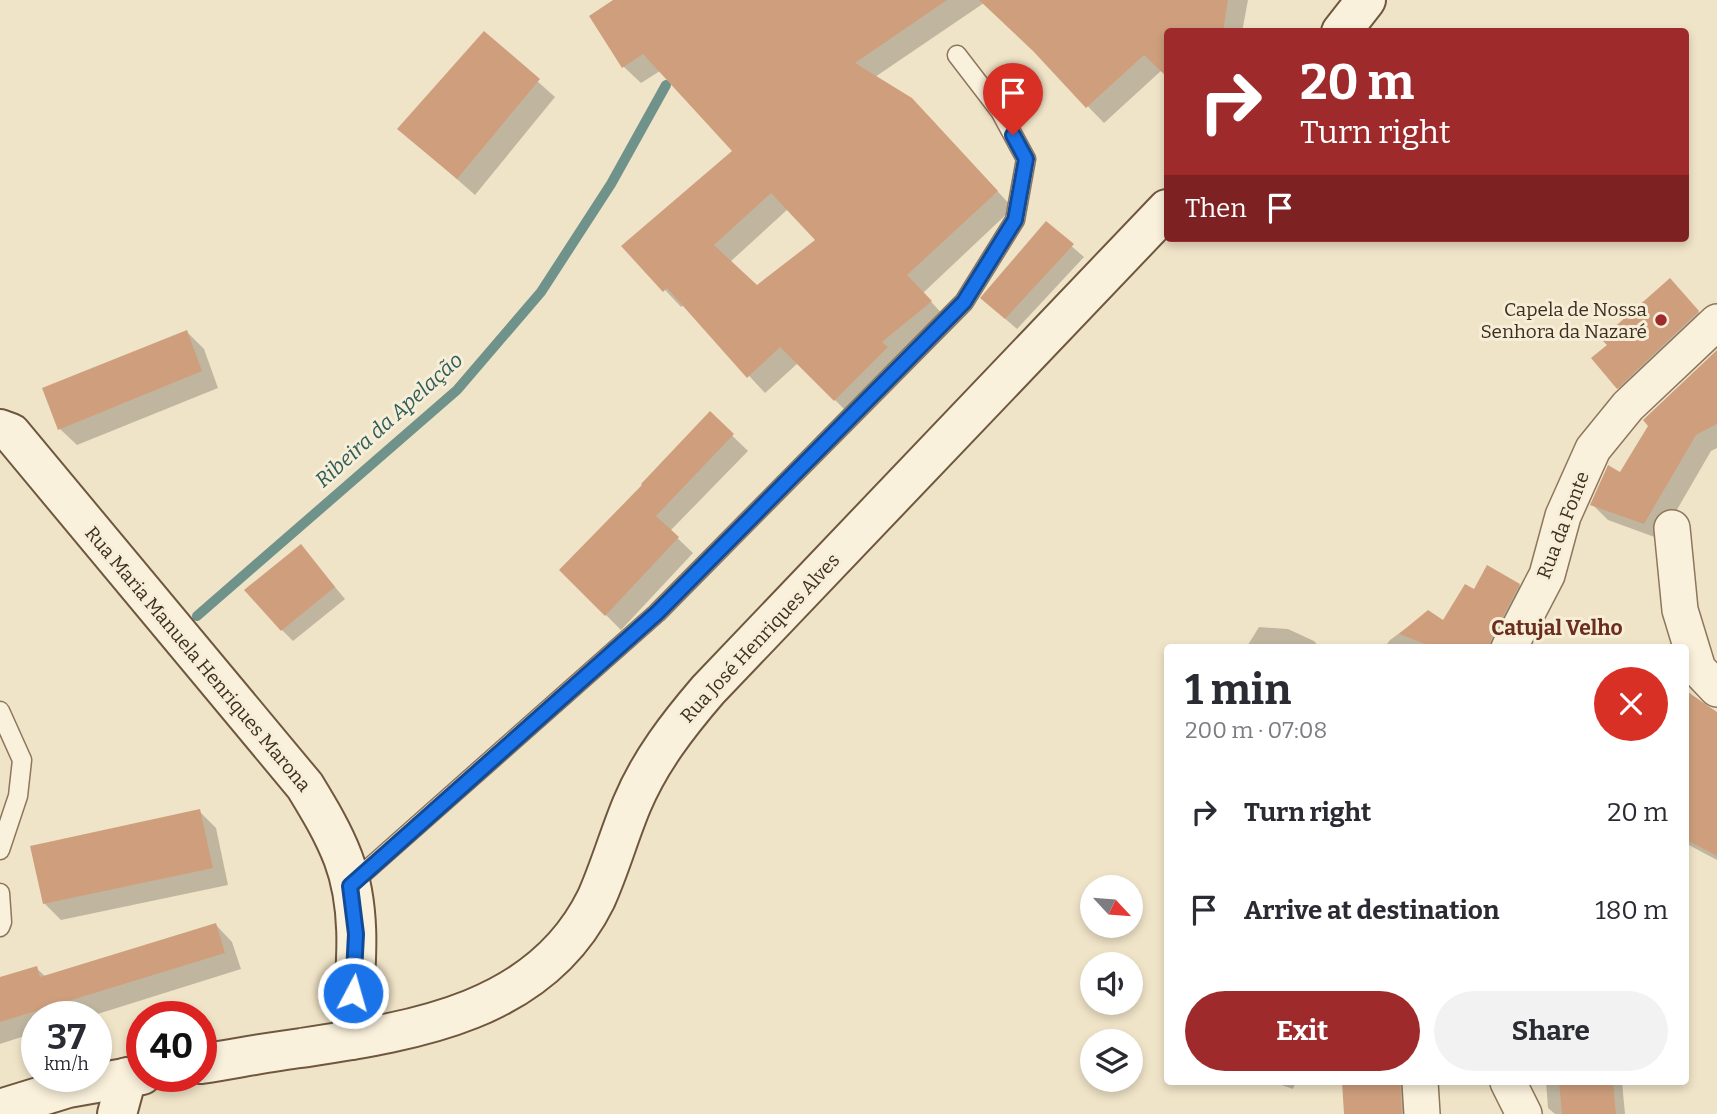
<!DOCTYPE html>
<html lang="en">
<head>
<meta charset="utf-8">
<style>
  body { margin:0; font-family:Bitter,serif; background:#f2f2f3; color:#2b2b33; height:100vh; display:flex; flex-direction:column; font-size:26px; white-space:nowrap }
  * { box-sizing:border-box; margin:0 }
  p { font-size:23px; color:#7c7c81 }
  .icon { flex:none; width:38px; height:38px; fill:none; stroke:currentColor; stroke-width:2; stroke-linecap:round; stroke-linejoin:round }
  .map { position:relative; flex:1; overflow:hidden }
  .panel { position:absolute; left:1164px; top:644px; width:525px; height:441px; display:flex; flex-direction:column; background:#fff; border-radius:7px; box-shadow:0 4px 10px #0003 }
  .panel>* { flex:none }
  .top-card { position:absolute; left:1164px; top:28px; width:525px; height:214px; border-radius:7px; box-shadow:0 4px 10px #0003; background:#9e2a2b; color:#fff; overflow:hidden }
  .needle { width:46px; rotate:116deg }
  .fabs { position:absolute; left:1080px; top:875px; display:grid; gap:14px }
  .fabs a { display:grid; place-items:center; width:63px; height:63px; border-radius:50%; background:#fff; box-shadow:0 4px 10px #0003; font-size:35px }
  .speed { position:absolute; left:21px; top:1001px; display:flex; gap:14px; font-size:35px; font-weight:700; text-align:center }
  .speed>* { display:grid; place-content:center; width:91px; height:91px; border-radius:50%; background:#fff; box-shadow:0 4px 10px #0003; line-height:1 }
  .speed small { font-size:18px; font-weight:400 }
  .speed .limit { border:10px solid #d22; background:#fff; color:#111 }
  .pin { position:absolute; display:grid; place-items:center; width:60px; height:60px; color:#fff; margin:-72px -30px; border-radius:50% 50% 50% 0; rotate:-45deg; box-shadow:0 0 7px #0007 }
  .pin .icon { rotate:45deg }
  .me { position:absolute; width:77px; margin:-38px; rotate:6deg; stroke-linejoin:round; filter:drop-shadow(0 0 5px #0008) }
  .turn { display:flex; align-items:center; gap:24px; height:147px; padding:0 21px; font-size:32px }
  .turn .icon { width:91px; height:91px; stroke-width:2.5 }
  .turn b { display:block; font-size:49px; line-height:60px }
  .then { display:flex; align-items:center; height:66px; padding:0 21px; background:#0003; gap:14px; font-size:26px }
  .round { display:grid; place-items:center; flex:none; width:74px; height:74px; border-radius:37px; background:#f2f2f3 }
  .summary { display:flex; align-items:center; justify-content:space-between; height:119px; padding:0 21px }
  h1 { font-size:42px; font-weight:700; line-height:52px }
  .cta { display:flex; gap:14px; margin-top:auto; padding:14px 21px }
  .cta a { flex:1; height:80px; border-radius:42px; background:#9e2a2b; color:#fff; font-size:28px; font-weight:700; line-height:80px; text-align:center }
  .cta a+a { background:#f2f2f3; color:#2b2b33 }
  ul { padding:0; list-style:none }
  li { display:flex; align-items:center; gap:21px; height:98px; padding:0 21px }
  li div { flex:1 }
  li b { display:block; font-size:26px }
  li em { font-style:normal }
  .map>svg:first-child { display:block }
  .shadow { fill:#0003; fill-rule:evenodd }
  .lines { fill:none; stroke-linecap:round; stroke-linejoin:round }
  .stream { stroke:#6f938a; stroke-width:10 }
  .building { fill:#cf9f7d; fill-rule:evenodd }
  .lane-casing { stroke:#8d765c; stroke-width:21 }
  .street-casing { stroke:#8d765c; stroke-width:38 }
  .secondary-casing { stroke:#6f573f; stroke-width:42 }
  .lane { stroke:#faf1dc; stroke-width:18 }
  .street { stroke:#faf1dc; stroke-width:35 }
  .secondary { stroke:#faf1dc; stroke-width:38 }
  .route-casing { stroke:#114b97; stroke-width:18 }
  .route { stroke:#1a73e8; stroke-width:12 }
  .poi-dot { fill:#9e2a2b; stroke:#f7eed8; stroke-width:2.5 }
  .labels { text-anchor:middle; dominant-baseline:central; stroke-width:6; stroke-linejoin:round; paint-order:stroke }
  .poi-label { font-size:19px; fill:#3d2e20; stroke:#f7eed8; text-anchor:end }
  .street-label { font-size:19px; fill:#3d2e20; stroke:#f7eed8 }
  .water-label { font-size:21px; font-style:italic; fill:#2f5d5a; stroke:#f7eed8 }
  .neighbourhood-label { font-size:21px; font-weight:bold; fill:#6b2e1e; stroke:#f7eed8 }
</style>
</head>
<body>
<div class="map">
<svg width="1717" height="1114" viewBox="0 0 1717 1114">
  <rect width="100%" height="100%" fill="#f0e4c8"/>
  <g class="shadow">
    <path d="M 616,0 L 1248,0 L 1242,32 L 1167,32 L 1167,76 L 1162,70 L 1104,123 L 1042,59 L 984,3 L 875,77 L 929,117 L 1013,208 L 923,293 L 947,319 L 852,417 L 798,363 L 765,393 L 684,305 L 681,307 L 624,246 L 735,151 L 660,71 L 641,83 L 624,67 ZM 788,209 L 817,240 L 757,287 L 730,262 Z"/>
    <polygon points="484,34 555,97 475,195 400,129"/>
    <polygon points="1046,224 1084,257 1017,329 994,309"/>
    <polygon points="1681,292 1709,324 1629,399 1618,388"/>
    <polygon points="187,332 204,349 218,388 77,445 60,429"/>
    <polygon points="1717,352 1717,448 1711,451 1660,539 1608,520 1592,504 1621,474"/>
    <polygon points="710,414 748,451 670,531 693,553 621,630 561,570"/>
    <polygon points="301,546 345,599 293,641 282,630"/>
    <polygon points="1519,585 1530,596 1503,648 1384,648 1390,640 1428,612 1444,623 1474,591"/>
    <polygon points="1259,627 1288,629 1314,641 1320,648 1246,648"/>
    <polygon points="1685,692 1717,715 1717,860 1685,843"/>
    <polygon points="199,811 216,828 228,885 61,920 44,903"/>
    <polygon points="216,925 232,942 241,969 88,1017 37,1017 37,1032 0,1044 0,979 36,968 46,977"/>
    <polygon points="1273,1082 1296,1082 1293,1089"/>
    <polygon points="1344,1082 1415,1082 1412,1114 1346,1114"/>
    <polygon points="1546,1082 1622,1082 1625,1114 1555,1114 1548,1108"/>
  </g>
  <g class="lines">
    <polyline class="stream" points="197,616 457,390 541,292 611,184 666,85"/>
  </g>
  <g class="building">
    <path d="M 613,0 L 947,0 L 855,63 L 912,98 L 998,191 L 907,275 L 932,301 L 882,342 L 888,347 L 834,401 L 780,347 L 747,378 L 667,288 L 663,292 L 621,246 L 732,151 L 643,54 L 622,68 L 589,16 ZM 771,193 L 815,240 L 757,285 L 714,245 Z"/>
    <polygon points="979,0 1228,0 1223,32 1167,32 1167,77 1144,55 1086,108 1033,51"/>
    <polygon points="484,31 540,79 457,179 397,129"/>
    <polygon points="1046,221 1074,244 1005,319 980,298"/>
    <polygon points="1670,278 1699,311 1617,389 1591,358 1607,345 1601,339"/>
    <polygon points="187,330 202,371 58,430 42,388"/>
    <polygon points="1717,350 1717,424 1696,435 1644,524 1590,505 1608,465 1620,472 1648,426 1643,420"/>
    <polygon points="710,411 734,434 656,516 679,537 605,616 559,570 642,485 641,484"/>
    <polygon points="301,544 335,587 281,631 244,590"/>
    <polygon points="1487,565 1520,584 1491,639 1489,648 1427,648 1428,645 1399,634 1428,610 1443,620 1465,584 1474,589"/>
    <polygon points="1685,690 1717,712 1717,856 1685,839"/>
    <polygon points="200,809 213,868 43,904 30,846"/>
    <polygon points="216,923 225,953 0,1022 0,977 37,966 40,977"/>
    <polygon points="1342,1082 1400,1082 1402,1114 1344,1114"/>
    <polygon points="1559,1082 1613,1082 1616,1114 1562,1114"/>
  </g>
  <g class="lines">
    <g class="lane-casing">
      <g id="lane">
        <polyline points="0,711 22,760 18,796 0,850"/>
        <polyline points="350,885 657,613 964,302 1015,220 1026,159 1000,111 957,55"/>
        <polyline points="0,893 2,922 0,927"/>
      </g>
    </g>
    <g class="street-casing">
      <g id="street">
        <polyline points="1672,528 1680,610 1698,669 1717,689"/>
        <polyline points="1509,648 1547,575 1563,516 1593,449 1628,406 1717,322"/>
        <polyline points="1420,1082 1422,1114"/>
        <polyline points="1508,1082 1524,1114"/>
      </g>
    </g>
    <g class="secondary-casing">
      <g id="secondary">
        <polyline points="1341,32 1366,0"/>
        <path d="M 0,429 L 11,433 L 305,786 C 319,809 333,832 343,858 C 365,916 354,980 351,1040"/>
        <path d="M 201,1064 C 234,1059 268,1052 301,1048 C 413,1031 540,1013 596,899 C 610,868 619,835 632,804 C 650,761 678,725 708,690 L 1167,209"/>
        <polyline points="0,1109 68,1088 142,1075"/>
        <polyline points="117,1114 127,1077"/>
      </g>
    </g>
    <use href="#lane" class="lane"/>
    <use href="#street" class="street"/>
    <use href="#secondary" class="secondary"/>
  </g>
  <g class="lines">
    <g class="route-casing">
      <polyline id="route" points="353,993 356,934 350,886 657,613 964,302 1015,220 1026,159 1013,135"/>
    </g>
    <use href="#route" class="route"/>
  </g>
  <circle class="poi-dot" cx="1661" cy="320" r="7"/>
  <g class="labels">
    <g class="poi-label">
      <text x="1647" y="309">Capela de Nossa<tspan x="1647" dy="22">Senhora da Nazaré</tspan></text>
    </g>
    <g class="street-label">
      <text transform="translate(1563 525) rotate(-69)">Rua da Fonte</text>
      <text transform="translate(760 638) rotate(-47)">Rua José Henriques Alves</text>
      <text transform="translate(198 659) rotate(50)">Rua Maria Manuela Henriques Marona</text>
    </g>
    <g class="water-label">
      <text transform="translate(389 420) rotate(-42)">Ribeira da Apelação</text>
    </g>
    <g class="neighbourhood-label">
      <text x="1557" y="628">Catujal Velho</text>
    </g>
  </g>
</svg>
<div class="fabs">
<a><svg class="needle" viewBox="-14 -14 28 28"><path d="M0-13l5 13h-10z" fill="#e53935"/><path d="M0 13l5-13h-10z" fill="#7c7c81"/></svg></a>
<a><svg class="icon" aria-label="sound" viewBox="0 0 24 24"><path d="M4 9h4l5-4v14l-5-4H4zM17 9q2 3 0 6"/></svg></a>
<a><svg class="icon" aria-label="layers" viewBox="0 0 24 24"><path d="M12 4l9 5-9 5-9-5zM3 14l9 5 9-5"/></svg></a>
</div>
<div class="speed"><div>37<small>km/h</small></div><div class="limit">40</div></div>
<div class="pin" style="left:1013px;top:135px;background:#d93025"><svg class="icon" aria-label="arrive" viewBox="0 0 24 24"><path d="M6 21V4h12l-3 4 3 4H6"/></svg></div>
<svg class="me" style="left:353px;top:993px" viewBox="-20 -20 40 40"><circle r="17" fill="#1a73e8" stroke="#fff" stroke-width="3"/><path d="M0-11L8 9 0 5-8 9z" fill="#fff"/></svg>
<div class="top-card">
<div class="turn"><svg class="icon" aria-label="right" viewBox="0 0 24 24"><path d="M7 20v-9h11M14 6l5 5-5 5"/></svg><div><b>20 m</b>Turn right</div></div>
<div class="then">Then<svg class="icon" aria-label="arrive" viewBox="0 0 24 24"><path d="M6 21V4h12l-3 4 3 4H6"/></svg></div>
</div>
<section class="panel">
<div class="summary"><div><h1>1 min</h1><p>200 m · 07:08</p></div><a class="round" style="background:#d93025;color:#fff"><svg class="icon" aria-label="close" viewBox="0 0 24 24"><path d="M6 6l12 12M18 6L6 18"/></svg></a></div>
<ul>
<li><svg class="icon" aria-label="right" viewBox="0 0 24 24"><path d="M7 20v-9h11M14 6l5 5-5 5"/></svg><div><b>Turn right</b></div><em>20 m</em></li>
<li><svg class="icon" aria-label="arrive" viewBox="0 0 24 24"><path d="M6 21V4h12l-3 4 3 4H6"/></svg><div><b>Arrive at destination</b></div><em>180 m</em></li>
</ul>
<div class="cta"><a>Exit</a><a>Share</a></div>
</section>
</div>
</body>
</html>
